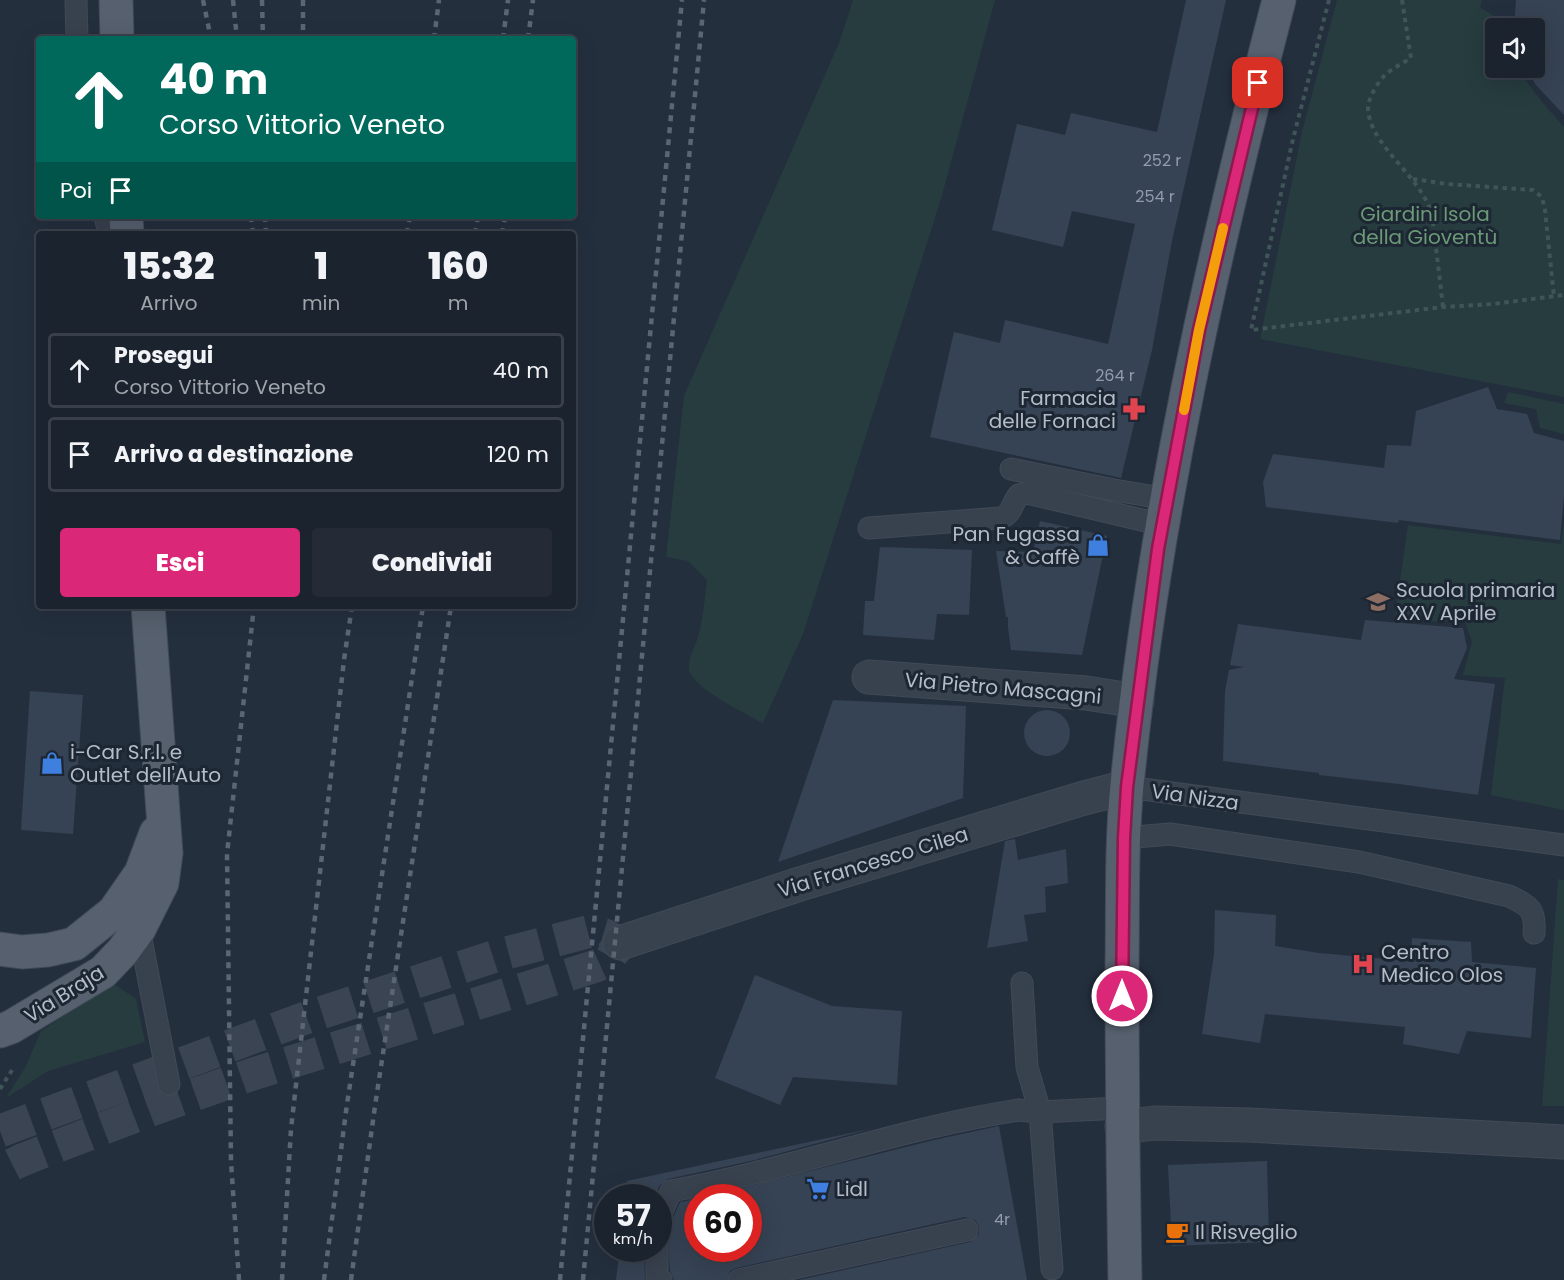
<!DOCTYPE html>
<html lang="it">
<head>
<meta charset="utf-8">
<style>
  body { margin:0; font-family:Poppins,sans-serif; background:#242b36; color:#f1f3f6; height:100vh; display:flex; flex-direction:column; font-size:22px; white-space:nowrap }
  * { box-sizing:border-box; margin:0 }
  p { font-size:20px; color:#a0a4aa }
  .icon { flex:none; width:33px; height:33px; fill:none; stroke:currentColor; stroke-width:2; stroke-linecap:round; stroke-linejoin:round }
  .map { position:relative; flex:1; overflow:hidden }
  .details { position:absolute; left:36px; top:231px; width:540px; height:378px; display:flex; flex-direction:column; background:#1b232e; border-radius:6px; box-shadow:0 6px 24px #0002,0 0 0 2px #39404a }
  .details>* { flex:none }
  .hud { position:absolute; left:36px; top:36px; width:540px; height:183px; border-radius:6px; box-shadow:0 6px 24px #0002,0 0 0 2px #39404a; background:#00695c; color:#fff; overflow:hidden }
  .buttons { position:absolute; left:1485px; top:18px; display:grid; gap:12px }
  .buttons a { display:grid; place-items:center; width:60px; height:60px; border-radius:6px; background:#1b232e; box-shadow:0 6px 24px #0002,0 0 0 2px #39404a; font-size:30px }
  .speed { position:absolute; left:594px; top:1184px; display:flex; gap:12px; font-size:30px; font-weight:700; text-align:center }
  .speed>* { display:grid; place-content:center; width:78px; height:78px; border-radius:50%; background:#1b232e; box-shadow:0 6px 24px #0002,0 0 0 2px #39404a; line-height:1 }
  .speed small { font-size:15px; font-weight:400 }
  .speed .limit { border:9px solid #d22; background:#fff; color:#111 }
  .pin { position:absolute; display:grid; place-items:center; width:51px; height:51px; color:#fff; margin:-26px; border-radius:12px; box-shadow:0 3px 9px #0006 }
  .me { position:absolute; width:66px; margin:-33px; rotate:0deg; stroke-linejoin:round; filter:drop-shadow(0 0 4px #0008) }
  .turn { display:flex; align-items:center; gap:21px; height:126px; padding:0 24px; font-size:27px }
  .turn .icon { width:78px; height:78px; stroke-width:2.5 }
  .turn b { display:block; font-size:42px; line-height:51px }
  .then { display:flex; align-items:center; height:57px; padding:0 24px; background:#0003; gap:12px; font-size:22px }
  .eta { display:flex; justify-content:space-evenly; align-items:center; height:102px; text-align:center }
  .eta b { font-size:36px; font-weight:800; line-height:42px }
  .primary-button { display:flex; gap:12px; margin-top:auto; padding:12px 24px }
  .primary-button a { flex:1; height:69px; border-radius:6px; background:#db2777; color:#fff; font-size:24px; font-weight:800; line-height:69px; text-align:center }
  .primary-button a+a { background:#242b36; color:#f1f3f6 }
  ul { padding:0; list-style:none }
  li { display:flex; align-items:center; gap:18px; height:75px; margin:0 12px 9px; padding:0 12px; border:3px solid #39404a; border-radius:6px }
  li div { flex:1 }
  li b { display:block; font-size:22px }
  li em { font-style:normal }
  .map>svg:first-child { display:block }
  .green { fill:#263c3f }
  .building { fill:#364354 }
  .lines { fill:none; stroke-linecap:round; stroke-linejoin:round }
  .tertiary-tunnel { stroke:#3a4453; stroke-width:33; stroke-dasharray:33 16; stroke-linecap:butt }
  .service-casing { stroke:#414a57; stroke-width:23 }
  .minor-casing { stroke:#414a57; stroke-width:35 }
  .tertiary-casing { stroke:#414a57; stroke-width:35 }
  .primary-casing { stroke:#414a57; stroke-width:35 }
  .path { stroke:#3f5557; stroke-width:4; stroke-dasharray:4.5 4.5; stroke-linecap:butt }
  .service { stroke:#38414e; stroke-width:21 }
  .minor { stroke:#38414e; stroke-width:33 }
  .tertiary { stroke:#38414e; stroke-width:33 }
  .primary { stroke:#56606e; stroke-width:33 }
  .rail { stroke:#5a6575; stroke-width:4.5; stroke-dasharray:6 6; stroke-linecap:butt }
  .route-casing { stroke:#8e194d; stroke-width:15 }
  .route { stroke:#db2777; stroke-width:10 }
  .slow { stroke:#f59e0b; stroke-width:10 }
  .labels { text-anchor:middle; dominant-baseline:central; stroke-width:6; stroke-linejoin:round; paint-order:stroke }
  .number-label { font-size:16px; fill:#929caa }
  .park-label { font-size:20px; fill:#6b9a76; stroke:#1d2633 }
  .poi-label { font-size:20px; fill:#b4bcc9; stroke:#1d2633; text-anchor:start }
  .street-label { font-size:20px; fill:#b4bcc9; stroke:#1d2633 }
</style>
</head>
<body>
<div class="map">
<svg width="1564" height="1280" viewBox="0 0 1564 1280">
  <rect width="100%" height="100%" fill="#242f3e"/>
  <g class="green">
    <path d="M 853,0 L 995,0 L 941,199 L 803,634 L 763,723 C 746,714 694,689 689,670 C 688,663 691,654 694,648 C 703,626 704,603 707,580 L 688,561 L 666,557 L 684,396 L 839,43 Z"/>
    <polygon points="1337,0 1482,0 1480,7 1494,16 1499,28 1496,28 1496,68 1516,68 1547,108 1564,127 1564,397 1260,339 1302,132"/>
    <polygon points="1508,392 1564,404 1564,434 1540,428 1536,409 1504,403"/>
    <polygon points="1564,522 1564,810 1491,795 1505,678 1463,675 1472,642 1465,622 1405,621 1394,623 1408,525 1561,544"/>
    <polygon points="1558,879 1564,880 1564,1106 1542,1106"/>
    <polygon points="113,983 136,999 145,1042 48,1071 6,1098 26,1066 41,1031"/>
  </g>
  <g class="building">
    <polygon points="1186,0 1226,0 1172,241 1152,350 1121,478 930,437 954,332 1000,343 1005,320 1108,344 1135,224 1072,211 1063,247 992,230 1017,124 1065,135 1071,113 1157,132"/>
    <polygon points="1516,0 1564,0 1564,115 1536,85 1525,68 1534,68 1534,28 1514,28"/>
    <polygon points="1488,387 1497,409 1527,414 1534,433 1564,441 1564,495 1560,540 1399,520 1398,523 1266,507 1263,482 1273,454 1384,468 1387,445 1411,446 1416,411"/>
    <polygon points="1040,521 1107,536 1082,655 1011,650 1008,628 1008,617 1006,617 996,551 1033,552"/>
    <polygon points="880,547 972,550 969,615 937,614 934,640 863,635 865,601 874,601"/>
    <polygon points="1365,620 1463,628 1467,648 1454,679 1495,684 1478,795 1399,784 1319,775 1319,773 1223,761 1225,691 1229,670 1244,667 1230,665 1238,624 1361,640"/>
    <polygon points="30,691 83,695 73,834 21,830"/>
    <polygon points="833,700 966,706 963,798 778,862"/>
    <circle cx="1047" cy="733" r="23"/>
    <polygon points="1015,839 1018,860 1066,849 1068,883 1045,887 1046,912 1024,915 1028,941 987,948 1005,841"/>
    <polygon points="1215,910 1276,915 1275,946 1319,953 1411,961 1412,938 1471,942 1472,962 1536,968 1531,1038 1467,1031 1459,1054 1403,1044 1405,1027 1265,1014 1260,1043 1202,1034 1214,954"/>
    <polygon points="755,975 832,1006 902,1011 897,1085 793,1077 780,1105 715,1078"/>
    <polygon points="999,1126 1027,1280 799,1280 970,1242 979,1234 979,1227 976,1221 965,1217 736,1268 730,1271 727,1280 674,1280 670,1271 668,1242 673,1218 680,1202 698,1199 698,1248 748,1248 748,1197 706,1197 934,1140"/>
    <polygon points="874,1128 755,1160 668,1179 660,1185 654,1197 625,1197 627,1181"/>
    <polygon points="1267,1161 1269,1242 1172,1246 1168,1165"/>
    <polygon points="620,1248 644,1248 645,1280 616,1280"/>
  </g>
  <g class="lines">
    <polyline class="tertiary-tunnel" points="0,1131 308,1017 499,955 591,931 605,935 620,943 607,961 596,966 250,1075 151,1110 22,1160 0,1171"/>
    <g class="service-casing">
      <g id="service">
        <polyline points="76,0 77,39"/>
        <polyline points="105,216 109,234"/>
        <polyline points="1011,469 1114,490 1168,499"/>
        <path d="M 869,528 L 1001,518 C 1013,513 1011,504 1019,495 L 1027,493 L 1163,525"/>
        <polyline points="1127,787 1564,845"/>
        <path d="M 1124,838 L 1170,834 L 1359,862 L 1509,896 C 1529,906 1536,909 1534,933"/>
        <polyline points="139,929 169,1084"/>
        <polyline points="1022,983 1027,1067 1040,1112 1122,1108"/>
        <path d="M 658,1234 L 661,1214 L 671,1191 C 788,1170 901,1128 1018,1110 L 1040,1112 L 1052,1269"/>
        <polyline points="657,1248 657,1277 661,1280"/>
        <polyline points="739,1280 967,1230"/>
      </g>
    </g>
    <g class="minor-casing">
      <g id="minor">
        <polyline points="869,677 1086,693 1137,701"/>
        <polyline points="1122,1127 1155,1123 1249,1125 1564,1142"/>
      </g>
    </g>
    <g class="tertiary-casing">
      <polyline id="tertiary" points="620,943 800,884 1084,798 1127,787"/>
    </g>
    <g class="primary-casing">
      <g id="primary">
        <polyline points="116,0 117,39"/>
        <polyline points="126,216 127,234"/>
        <polyline points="0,949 22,952 48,950 74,944 114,912 141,873 156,833"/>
        <polyline points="0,1031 11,1027 103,972 123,951 139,929 162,883 166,853 148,606"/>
        <path d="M 1125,1280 C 1123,1176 1122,1072 1122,968 C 1123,907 1121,846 1127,785 C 1153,520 1212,258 1279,0"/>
      </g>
    </g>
    <g class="path">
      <polyline points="1329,0 1293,139 1251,330 1443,307 1493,304 1564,295"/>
      <path d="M 1402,0 L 1411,58 C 1403,63 1391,69 1384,76 C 1377,84 1368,98 1368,109 C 1370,146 1420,175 1432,214 L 1443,307"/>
      <polyline points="1413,179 1447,184 1533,190 1542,197 1545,210 1554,297"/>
      <polyline points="0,1089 14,1067"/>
    </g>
    <use href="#service" class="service"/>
    <use href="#minor" class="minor"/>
    <use href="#tertiary" class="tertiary"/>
    <use href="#primary" class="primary"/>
    <g class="rail">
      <polyline points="203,0 211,39"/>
      <polyline points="233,0 237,39"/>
      <polyline points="262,0 263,39"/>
      <polyline points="303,0 303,39"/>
      <polyline points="434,39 439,0"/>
      <polyline points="503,39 508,0"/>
      <polyline points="528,39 533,0"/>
      <polyline points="251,216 253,234"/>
      <polyline points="265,216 266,234"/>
      <polyline points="407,234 410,216"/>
      <polyline points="475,234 478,216"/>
      <polyline points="502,234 505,216"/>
      <polyline points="239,1280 231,1162 227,854 254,606"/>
      <polyline points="282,1280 291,1129 344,660 352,606"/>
      <polyline points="324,1280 347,1104 423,606"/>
      <polyline points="351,1280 375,1106 451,606"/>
      <polyline points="560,1280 682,0"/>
      <polyline points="583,1280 704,0"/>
    </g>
  </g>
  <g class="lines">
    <g class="route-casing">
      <polyline id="route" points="1122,996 1124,838 1127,787 1158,549 1199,330 1258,83"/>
    </g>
    <use href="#route" class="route"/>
    <polyline class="slow" points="1184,410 1199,330 1223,228"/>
  </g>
  <defs>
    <g id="pharmacy-bare" transform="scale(1.8)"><path d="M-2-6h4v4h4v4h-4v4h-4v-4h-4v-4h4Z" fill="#e0444e" stroke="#1d2633" stroke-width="2.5" paint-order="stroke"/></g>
    <g id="shop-bare" transform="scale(1.8)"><path d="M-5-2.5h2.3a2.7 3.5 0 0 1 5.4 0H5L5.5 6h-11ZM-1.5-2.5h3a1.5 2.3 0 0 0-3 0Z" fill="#3f7fe0" stroke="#1d2633" stroke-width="2.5" paint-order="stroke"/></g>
    <g id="school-bare" transform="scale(1.8)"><path d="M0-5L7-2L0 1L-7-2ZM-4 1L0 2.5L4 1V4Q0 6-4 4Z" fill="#8d6e63" stroke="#1d2633" stroke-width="2.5" paint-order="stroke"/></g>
    <g id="hospital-bare" transform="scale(1.8)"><path d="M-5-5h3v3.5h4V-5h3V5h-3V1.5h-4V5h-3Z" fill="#e0444e" stroke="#1d2633" stroke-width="2.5" paint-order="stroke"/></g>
    <g id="supermarket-bare" transform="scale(1.8)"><path d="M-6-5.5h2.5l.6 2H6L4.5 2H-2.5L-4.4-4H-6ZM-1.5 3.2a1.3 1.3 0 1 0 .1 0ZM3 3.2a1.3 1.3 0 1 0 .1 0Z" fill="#3f7fe0" stroke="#1d2633" stroke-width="2.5" paint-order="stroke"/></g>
    <g id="cafe-bare" transform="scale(1.8)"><path d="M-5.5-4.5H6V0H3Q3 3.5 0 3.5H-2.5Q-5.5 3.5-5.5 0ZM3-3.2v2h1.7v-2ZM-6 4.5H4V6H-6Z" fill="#e8710a" stroke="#1d2633" stroke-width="2.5" paint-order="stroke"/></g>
  </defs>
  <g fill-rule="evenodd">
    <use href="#pharmacy-bare" x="1134" y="409"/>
    <use href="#shop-bare" x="1098" y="545"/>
    <use href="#school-bare" x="1378" y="602"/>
    <use href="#shop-bare" x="52" y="763"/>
    <use href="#hospital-bare" x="1363" y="964"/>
    <use href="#supermarket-bare" x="818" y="1189"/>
    <use href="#cafe-bare" x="1177" y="1232"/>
  </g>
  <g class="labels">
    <g class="number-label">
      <text x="1162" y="160">252 r</text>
      <text x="1155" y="196">254 r</text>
      <text x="1115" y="375">264 r</text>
      <text x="1002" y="1219">4r</text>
    </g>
    <g class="park-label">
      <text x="1425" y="214">Giardini Isola<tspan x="1425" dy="23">della Gioventù</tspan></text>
    </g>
    <g class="poi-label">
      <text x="1116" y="398" text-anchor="end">Farmacia<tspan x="1116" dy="23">delle Fornaci</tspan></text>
      <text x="1080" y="534" text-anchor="end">Pan Fugassa<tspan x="1080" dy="23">&amp; Caffè</tspan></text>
      <text x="1396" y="590">Scuola primaria<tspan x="1396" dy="23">XXV Aprile</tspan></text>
      <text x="70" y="752">i-Car S.r.l. e<tspan x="70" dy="23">Outlet dell'Auto</tspan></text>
      <text x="1381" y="952">Centro<tspan x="1381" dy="23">Medico Olos</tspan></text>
      <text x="836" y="1189">Lidl</text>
      <text x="1195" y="1232">Il Risveglio</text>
    </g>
    <g class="street-label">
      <text transform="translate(1003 688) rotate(5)">Via Pietro Mascagni</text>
      <text transform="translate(1195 797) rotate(8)">Via Nizza</text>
      <text transform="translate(873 862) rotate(-17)">Via Francesco Cilea</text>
      <text transform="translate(64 994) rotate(-32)">Via Braja</text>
    </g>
  </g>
</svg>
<div class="buttons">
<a><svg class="icon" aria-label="sound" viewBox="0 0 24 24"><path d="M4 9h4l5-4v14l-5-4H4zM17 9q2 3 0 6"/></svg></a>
</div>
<div class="speed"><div>57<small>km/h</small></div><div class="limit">60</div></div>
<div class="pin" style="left:1258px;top:83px;background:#d93025"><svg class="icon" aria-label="arrive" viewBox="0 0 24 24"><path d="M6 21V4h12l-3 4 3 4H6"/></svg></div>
<svg class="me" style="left:1122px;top:996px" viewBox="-20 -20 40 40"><circle r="17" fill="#db2777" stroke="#fff" stroke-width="3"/><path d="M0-11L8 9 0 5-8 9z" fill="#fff"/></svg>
<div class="hud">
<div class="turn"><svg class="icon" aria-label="ahead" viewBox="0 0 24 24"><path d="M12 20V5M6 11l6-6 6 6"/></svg><div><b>40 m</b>Corso Vittorio Veneto</div></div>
<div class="then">Poi<svg class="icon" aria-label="arrive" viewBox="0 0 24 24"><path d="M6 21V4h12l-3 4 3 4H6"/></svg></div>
</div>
<section class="details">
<div class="eta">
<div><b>15:32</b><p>Arrivo</p></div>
<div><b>1</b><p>min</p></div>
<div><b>160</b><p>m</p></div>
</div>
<ul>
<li><svg class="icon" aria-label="ahead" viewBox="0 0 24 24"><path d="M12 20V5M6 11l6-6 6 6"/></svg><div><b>Prosegui</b><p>Corso Vittorio Veneto</p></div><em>40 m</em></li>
<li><svg class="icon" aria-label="arrive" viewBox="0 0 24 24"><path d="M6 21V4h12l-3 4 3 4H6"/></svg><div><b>Arrivo a destinazione</b></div><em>120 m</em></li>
</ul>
<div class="primary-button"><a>Esci</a><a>Condividi</a></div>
</section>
</div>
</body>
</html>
